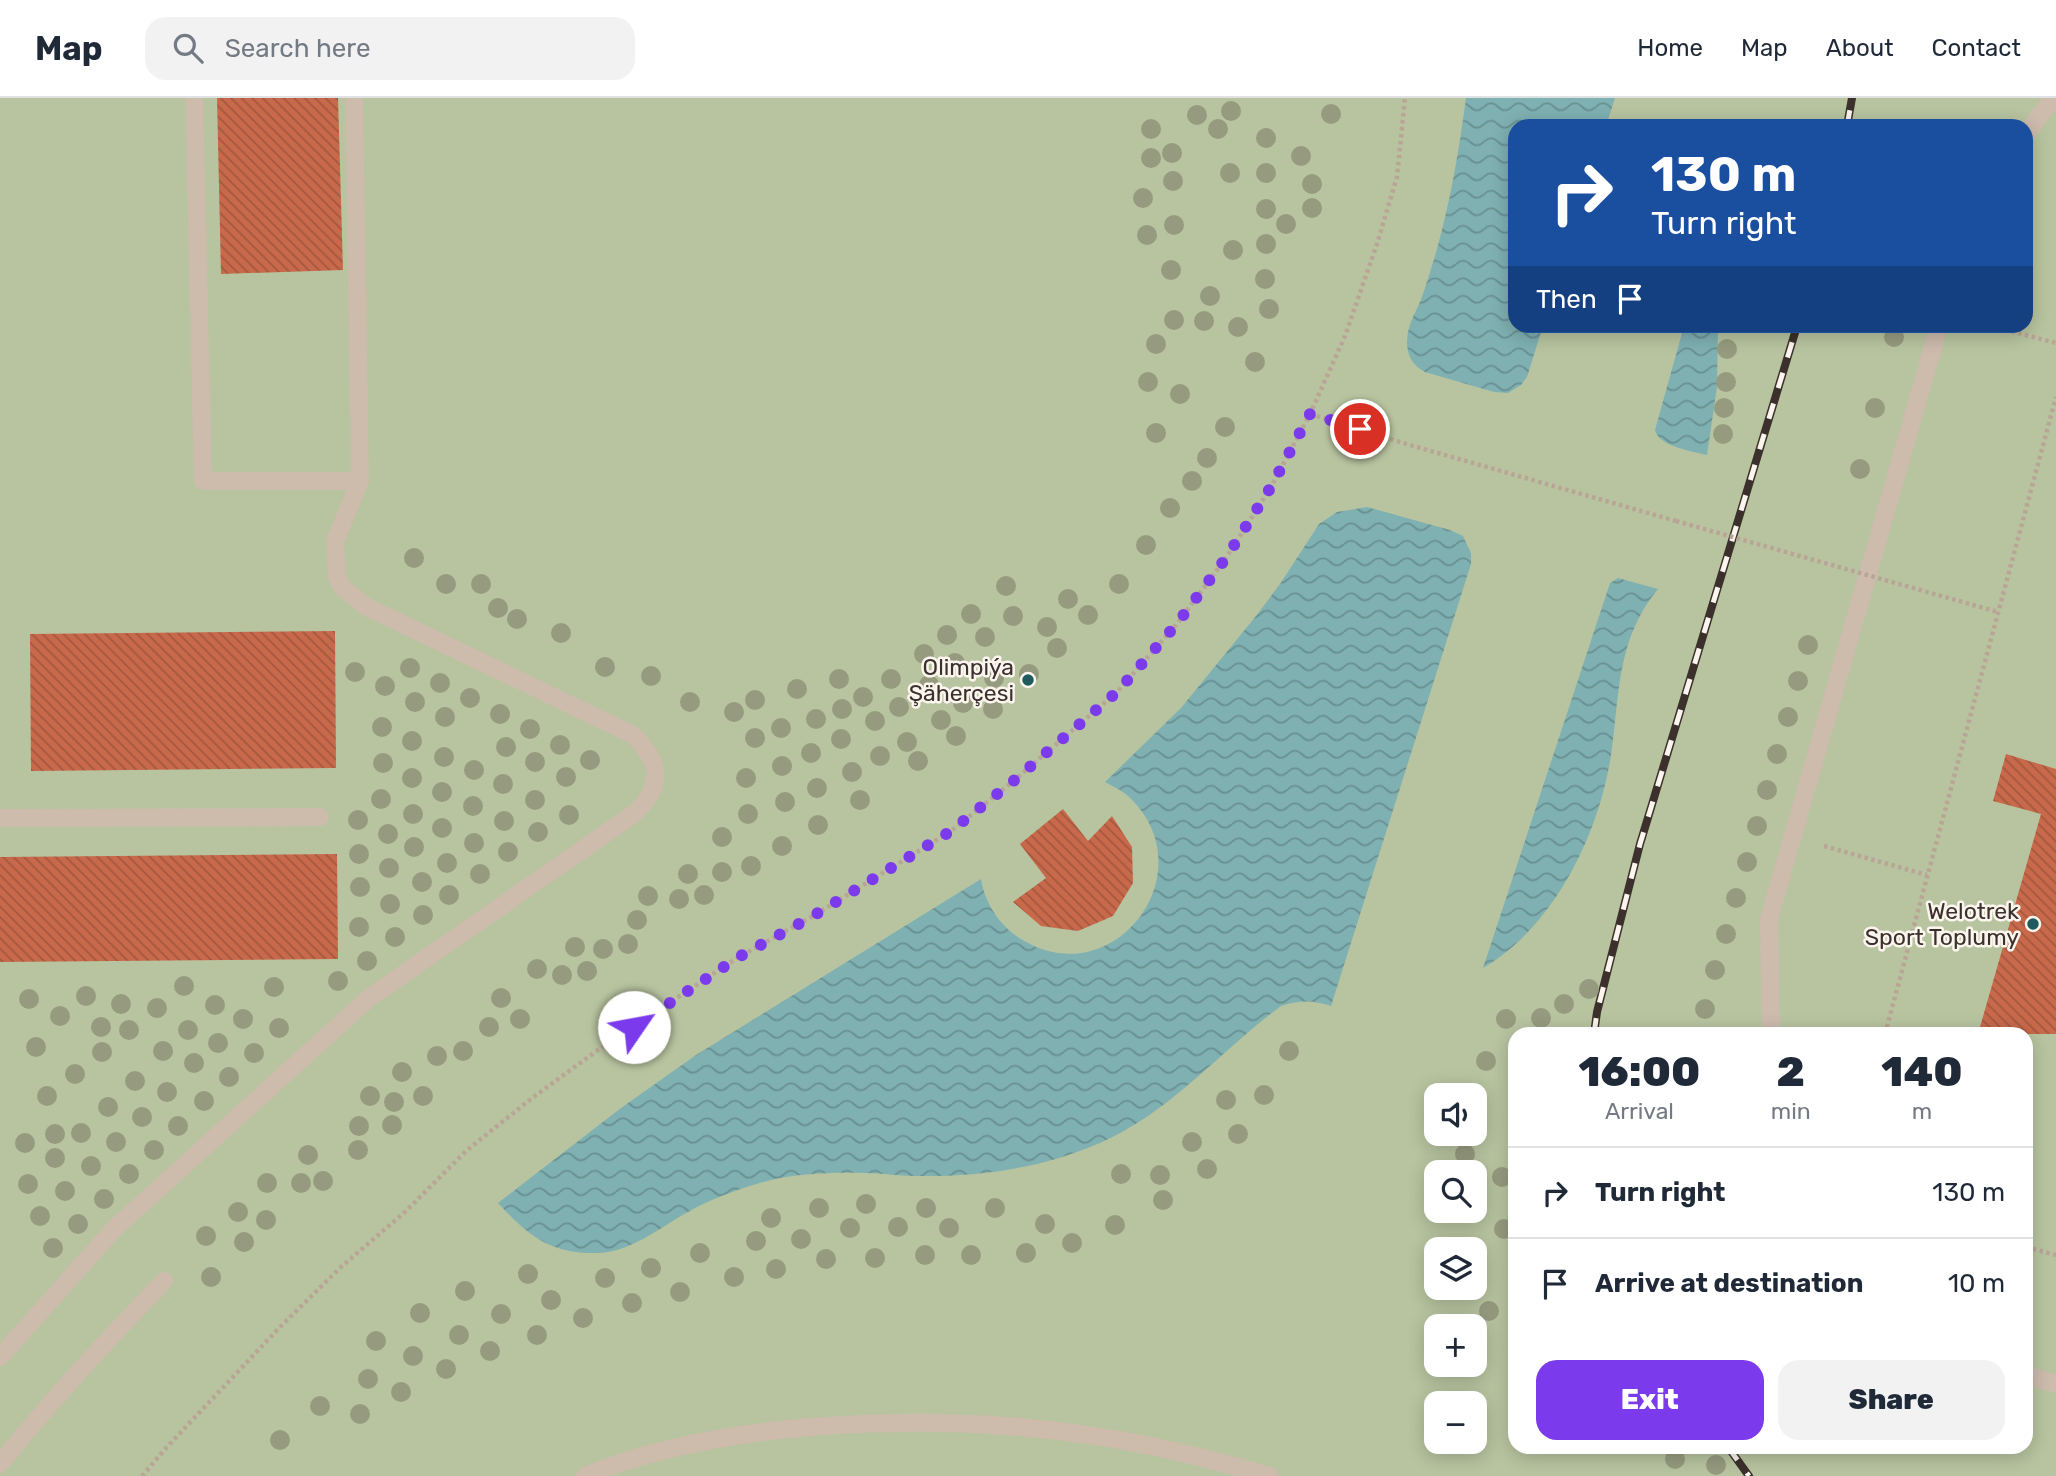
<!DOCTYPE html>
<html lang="en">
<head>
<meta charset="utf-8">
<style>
  body { margin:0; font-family:Rubik,sans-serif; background:#f2f2f3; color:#1f2937; height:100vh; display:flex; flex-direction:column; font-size:26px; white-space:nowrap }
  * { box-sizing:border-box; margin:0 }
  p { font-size:23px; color:#747a83 }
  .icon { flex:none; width:38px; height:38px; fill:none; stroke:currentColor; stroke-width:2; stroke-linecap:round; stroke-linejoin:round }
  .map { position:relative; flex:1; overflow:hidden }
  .side { position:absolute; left:1508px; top:929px; width:525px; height:427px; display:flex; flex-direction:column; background:#fff; border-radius:21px; box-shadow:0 4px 18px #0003 }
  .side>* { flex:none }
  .banner { position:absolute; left:1508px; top:21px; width:525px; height:214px; border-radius:21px; box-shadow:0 4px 18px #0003; background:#1a4fa0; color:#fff; overflow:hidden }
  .tools { position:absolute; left:1424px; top:985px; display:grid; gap:14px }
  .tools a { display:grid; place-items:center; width:63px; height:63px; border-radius:14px; background:#fff; box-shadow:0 4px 18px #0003; font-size:35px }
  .pin { position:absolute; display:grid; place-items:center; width:60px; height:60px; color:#fff; margin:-30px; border:4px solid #fff; border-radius:50%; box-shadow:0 2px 7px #0007 }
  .me { position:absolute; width:77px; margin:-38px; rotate:57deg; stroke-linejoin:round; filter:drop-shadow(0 0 5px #0008) }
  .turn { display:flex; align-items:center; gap:24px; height:147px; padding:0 28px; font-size:32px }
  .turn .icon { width:91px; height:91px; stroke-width:2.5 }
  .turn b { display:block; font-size:49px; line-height:60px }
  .then { display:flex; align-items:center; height:66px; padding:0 28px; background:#0003; gap:14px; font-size:26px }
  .eta { display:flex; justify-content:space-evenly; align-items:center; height:119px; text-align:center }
  .eta b { font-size:42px; font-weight:800; line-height:49px }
  .primary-button { display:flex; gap:14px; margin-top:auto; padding:14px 28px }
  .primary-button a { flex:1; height:80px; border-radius:21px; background:#7c3aed; color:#fff; font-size:28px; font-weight:800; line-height:80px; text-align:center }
  .primary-button a+a { background:#f2f2f3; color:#1f2937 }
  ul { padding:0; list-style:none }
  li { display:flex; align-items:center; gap:21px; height:91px; padding:0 28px; border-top:2px solid #e0e1e3 }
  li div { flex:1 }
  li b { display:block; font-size:26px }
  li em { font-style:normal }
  header { display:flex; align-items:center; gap:42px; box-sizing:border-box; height:98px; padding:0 35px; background:#fff; border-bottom:2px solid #e0e1e3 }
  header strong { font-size:33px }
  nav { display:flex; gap:38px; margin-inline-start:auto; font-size:24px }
  .search { width:490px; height:63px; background:#f2f2f3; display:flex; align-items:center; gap:18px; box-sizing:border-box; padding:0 24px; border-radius:21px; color:#747a83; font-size:26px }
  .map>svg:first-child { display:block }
  .garden { fill:#b8c4a0; fill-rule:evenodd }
  .water { fill:url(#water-waves) }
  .building { fill:url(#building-back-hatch) }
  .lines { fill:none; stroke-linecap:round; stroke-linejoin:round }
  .path { stroke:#b9a596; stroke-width:4.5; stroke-dasharray:3.5 3.5; stroke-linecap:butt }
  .minor { stroke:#cdbbac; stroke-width:18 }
  .rail-casing { stroke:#3b302b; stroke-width:8 }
  .rail { stroke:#fbf5ee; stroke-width:5; stroke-dasharray:16; stroke-linecap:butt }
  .path-bridge { stroke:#b9a596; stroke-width:4.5; stroke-dasharray:3.5 3.5; stroke-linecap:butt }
  .tree { fill:#969b7f }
  .route { stroke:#7c3aed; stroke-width:12; stroke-dasharray:0 21.6 }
  .poi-dot { fill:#1f5a5e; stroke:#fbf5ee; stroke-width:2.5 }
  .labels { text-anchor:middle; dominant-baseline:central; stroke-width:5; stroke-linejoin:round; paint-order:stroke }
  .poi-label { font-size:23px; fill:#3b302b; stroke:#fbf5ee; text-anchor:end }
</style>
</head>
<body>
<header>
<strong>Map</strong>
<div class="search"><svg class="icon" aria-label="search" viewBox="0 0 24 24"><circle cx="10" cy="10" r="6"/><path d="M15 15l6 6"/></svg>Search here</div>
<nav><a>Home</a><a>Map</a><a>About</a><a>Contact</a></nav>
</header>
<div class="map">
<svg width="2056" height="1378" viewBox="0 0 2056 1378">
  <defs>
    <pattern id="water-waves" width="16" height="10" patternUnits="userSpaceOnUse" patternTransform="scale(1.75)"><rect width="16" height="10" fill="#7fb0b2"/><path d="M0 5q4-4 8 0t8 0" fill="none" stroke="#699091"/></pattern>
    <pattern id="building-back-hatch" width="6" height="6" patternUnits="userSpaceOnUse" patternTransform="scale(1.75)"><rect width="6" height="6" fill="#c8694b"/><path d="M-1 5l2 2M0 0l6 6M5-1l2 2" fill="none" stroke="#a4573f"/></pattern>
  </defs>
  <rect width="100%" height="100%" fill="#f4ebe1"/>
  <path class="garden" d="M 0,0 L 2056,0 L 2056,1378 L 0,1378 ZM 1516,28 L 2026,28 L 2026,228 L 1516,228 ZM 1516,936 L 2026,936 L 2026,1349 L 1516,1349 ZM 1437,998 L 1475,998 L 1475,1036 L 1437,1036 ZM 1437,1074 L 1475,1074 L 1475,1113 L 1437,1113 ZM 1437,1152 L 1475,1152 L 1475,1190 L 1437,1190 ZM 1437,1228 L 1475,1228 L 1475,1267 L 1437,1267 ZM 1437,1306 L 1475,1306 L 1475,1344 L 1437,1344 Z"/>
  <g class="water">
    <path d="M 1466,0 L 1615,0 L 1606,28 L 1516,28 L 1516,228 L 1543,228 L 1527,279 L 1521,287 L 1508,295 L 1494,294 L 1425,274 C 1413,268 1407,258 1407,244 C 1407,229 1414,217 1420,204 C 1426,189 1430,173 1435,158 C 1450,106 1459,53 1466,0 Z"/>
    <path d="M 1684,228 L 1718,228 L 1717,289 L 1707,357 C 1691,353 1658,348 1655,332 Z"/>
    <path d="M 1367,409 L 1450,432 L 1463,438 L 1471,455 L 1471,466 L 1331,908 C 1314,902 1298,902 1281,908 C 1220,953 1171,1014 1100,1045 C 1039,1071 980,1079 914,1078 C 898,1078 882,1075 866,1075 C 834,1074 798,1075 767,1083 C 739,1091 713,1100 688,1114 C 659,1130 631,1154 598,1155 C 550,1156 529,1138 498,1105 L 621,1010 L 696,957 L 981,781 C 985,806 1000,828 1021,841 C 1113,899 1209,773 1128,698 C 1121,692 1112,688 1105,684 L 1181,610 L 1256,518 L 1280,486 L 1319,426 L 1337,414 Z"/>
    <path d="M 1618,480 L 1658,491 C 1616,542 1620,596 1611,657 C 1599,736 1554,829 1483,870 L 1610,485 Z"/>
  </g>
  <g class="building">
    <polygon points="217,0 338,0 343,172 221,176"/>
    <polygon points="335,533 336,670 31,673 30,536"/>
    <polygon points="2006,656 2056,671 2056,936 1978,936 2041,716 1993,703"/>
    <polygon points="1063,711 1088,743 1112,718 1132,749 1133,785 1113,818 1078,833 1041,828 1013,804 1046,780 1020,746"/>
    <polygon points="337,756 338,861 0,864 0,759"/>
  </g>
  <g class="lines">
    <g class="path">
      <polyline points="1991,228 2056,245"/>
      <polyline points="1310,316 1410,347 1676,423"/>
      <polyline points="1824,748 1927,777"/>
      <polyline points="1885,936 2056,299"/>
      <polyline points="2026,1149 2056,1157"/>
      <polyline points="142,1378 166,1350 280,1229 341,1169 405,1114 466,1053 532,1000 598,952 737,860 813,818 951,733 1011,685 1117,594 1176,527 1226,460 1271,389 1310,316 1345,238 1377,146 1397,79 1405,0"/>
    </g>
    <g class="minor">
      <polyline points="194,0 203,383 360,383"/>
      <polyline points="2026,36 2053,0"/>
      <polyline points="0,720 320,719"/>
      <polyline points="1771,936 1769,821 1939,228"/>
      <path d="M 0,1259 L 114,1131 L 369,900 L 635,715 C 663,687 662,665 633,637 L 365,508 L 342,489 L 337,479 L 335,443 L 360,383 L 354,0"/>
      <polyline points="2026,1277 2056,1286"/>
      <path d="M 0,1366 C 51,1302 107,1242 164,1183"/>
      <path d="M 585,1378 C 660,1347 742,1334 823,1328 C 950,1319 1079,1328 1203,1360 C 1225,1366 1248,1371 1269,1378"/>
    </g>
    <g class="rail-casing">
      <g id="rail">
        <polyline points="1847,28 1852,0"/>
        <polyline points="1594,936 1597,914 1640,746 1797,228"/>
        <polyline points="1728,1349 1749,1378"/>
      </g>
    </g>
    <use href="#rail" class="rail"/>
    <polyline class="path-bridge" points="1676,423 1998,514"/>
  </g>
  <g class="tree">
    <circle cx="1231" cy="13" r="10"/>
    <circle cx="1331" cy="16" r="10"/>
    <circle cx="1197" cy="17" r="10"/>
    <circle cx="1151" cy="31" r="10"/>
    <circle cx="1218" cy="31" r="10"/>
    <circle cx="1266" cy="40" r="10"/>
    <circle cx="1172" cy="55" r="10"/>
    <circle cx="1301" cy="58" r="10"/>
    <circle cx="1151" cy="60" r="10"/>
    <circle cx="1230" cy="75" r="10"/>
    <circle cx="1266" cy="75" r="10"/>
    <circle cx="1173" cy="83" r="10"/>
    <circle cx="1312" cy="86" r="10"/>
    <circle cx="1143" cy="100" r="10"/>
    <circle cx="1312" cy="110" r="10"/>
    <circle cx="1266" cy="111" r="10"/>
    <circle cx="1286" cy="126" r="10"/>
    <circle cx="1174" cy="127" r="10"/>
    <circle cx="1147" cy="137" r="10"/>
    <circle cx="1266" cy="146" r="10"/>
    <circle cx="1233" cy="152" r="10"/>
    <circle cx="1171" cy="172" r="10"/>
    <circle cx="1265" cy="181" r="10"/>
    <circle cx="1210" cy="198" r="10"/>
    <circle cx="1269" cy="211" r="10"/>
    <circle cx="1174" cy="222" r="10"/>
    <circle cx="1204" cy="223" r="10"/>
    <circle cx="1238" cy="229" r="10"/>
    <circle cx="1894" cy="239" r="10"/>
    <circle cx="1156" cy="246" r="10"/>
    <circle cx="1727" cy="251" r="10"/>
    <circle cx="1255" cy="264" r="10"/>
    <circle cx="1148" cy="284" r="10"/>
    <circle cx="1726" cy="284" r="10"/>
    <circle cx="1180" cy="296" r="10"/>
    <circle cx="1724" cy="310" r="10"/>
    <circle cx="1875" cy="310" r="10"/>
    <circle cx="1225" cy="329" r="10"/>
    <circle cx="1156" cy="335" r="10"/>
    <circle cx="1723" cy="336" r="10"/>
    <circle cx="1207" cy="360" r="10"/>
    <circle cx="1860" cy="371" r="10"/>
    <circle cx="1192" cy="383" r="10"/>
    <circle cx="1170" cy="410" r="10"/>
    <circle cx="1146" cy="447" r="10"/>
    <circle cx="414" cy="460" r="10"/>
    <circle cx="446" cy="486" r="10"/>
    <circle cx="481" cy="486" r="10"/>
    <circle cx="1119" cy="486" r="10"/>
    <circle cx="1006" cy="488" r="10"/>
    <circle cx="1068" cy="501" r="10"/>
    <circle cx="498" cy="510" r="10"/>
    <circle cx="971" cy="516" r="10"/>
    <circle cx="1088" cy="517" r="10"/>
    <circle cx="1013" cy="518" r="10"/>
    <circle cx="517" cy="521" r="10"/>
    <circle cx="1047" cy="529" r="10"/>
    <circle cx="561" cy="535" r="10"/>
    <circle cx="947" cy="537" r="10"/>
    <circle cx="985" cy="539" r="10"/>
    <circle cx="1808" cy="547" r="10"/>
    <circle cx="1057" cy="550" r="10"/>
    <circle cx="924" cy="556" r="10"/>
    <circle cx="955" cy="565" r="10"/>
    <circle cx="605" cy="569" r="10"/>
    <circle cx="410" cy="570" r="10"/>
    <circle cx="355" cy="574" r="10"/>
    <circle cx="1029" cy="576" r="10"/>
    <circle cx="651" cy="578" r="10"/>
    <circle cx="994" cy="580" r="10"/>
    <circle cx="839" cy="581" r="10"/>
    <circle cx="891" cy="581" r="10"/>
    <circle cx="1798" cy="583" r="10"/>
    <circle cx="440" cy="585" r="10"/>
    <circle cx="929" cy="587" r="10"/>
    <circle cx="385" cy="588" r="10"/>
    <circle cx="797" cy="591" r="10"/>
    <circle cx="863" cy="599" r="10"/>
    <circle cx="470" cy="600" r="10"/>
    <circle cx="755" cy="602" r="10"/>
    <circle cx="415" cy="604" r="10"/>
    <circle cx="690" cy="604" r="10"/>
    <circle cx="963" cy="605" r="10"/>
    <circle cx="899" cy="609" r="10"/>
    <circle cx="842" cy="611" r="10"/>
    <circle cx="993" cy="611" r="10"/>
    <circle cx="734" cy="614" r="10"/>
    <circle cx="500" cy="616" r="10"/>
    <circle cx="445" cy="619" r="10"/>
    <circle cx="1788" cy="619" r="10"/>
    <circle cx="816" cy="621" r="10"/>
    <circle cx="941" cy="622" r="10"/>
    <circle cx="875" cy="623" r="10"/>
    <circle cx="382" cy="629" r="10"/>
    <circle cx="781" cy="630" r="10"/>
    <circle cx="530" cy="631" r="10"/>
    <circle cx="956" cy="638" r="10"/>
    <circle cx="755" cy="640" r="10"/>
    <circle cx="841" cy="641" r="10"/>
    <circle cx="412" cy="643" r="10"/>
    <circle cx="907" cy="644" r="10"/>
    <circle cx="560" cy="647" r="10"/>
    <circle cx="506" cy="649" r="10"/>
    <circle cx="811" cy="655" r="10"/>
    <circle cx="1777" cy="656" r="10"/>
    <circle cx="880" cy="658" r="10"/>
    <circle cx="444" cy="659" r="10"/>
    <circle cx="590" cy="662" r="10"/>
    <circle cx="918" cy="663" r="10"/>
    <circle cx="535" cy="664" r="10"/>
    <circle cx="383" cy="665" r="10"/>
    <circle cx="782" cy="668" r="10"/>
    <circle cx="474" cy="672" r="10"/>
    <circle cx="852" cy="674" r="10"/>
    <circle cx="566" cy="679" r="10"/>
    <circle cx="412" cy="680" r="10"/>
    <circle cx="746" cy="680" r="10"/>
    <circle cx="503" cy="686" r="10"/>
    <circle cx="817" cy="690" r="10"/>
    <circle cx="1767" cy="692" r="10"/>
    <circle cx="442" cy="694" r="10"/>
    <circle cx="381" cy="701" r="10"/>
    <circle cx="535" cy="702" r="10"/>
    <circle cx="860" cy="702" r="10"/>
    <circle cx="785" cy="704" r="10"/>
    <circle cx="473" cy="708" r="10"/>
    <circle cx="413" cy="716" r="10"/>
    <circle cx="748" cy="716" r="10"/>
    <circle cx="569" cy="717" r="10"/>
    <circle cx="358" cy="722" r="10"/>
    <circle cx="504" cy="723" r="10"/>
    <circle cx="818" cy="727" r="10"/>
    <circle cx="1757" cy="728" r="10"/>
    <circle cx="442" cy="730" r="10"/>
    <circle cx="538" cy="734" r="10"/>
    <circle cx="388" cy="736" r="10"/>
    <circle cx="722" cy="739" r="10"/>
    <circle cx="474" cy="745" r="10"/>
    <circle cx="782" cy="748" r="10"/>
    <circle cx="414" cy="749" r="10"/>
    <circle cx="508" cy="754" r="10"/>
    <circle cx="359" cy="756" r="10"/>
    <circle cx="1747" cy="764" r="10"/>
    <circle cx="447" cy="765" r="10"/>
    <circle cx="751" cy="768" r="10"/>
    <circle cx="389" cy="770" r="10"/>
    <circle cx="722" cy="774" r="10"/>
    <circle cx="480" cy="776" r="10"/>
    <circle cx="688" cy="776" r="10"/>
    <circle cx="422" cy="784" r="10"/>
    <circle cx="360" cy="789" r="10"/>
    <circle cx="449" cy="797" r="10"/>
    <circle cx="704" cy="797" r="10"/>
    <circle cx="648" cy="798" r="10"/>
    <circle cx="1736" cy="800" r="10"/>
    <circle cx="679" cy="801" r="10"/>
    <circle cx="390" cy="806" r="10"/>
    <circle cx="423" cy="817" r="10"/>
    <circle cx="637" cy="822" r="10"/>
    <circle cx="359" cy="829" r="10"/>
    <circle cx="1726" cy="836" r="10"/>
    <circle cx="395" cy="839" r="10"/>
    <circle cx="628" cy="846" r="10"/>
    <circle cx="575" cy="849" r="10"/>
    <circle cx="603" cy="851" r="10"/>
    <circle cx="367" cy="863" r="10"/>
    <circle cx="537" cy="871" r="10"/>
    <circle cx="1715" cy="872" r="10"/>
    <circle cx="587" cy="873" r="10"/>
    <circle cx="562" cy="877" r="10"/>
    <circle cx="338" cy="883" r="10"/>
    <circle cx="184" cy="888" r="10"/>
    <circle cx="274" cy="889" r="10"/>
    <circle cx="1589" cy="891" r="10"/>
    <circle cx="86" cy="898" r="10"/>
    <circle cx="501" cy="900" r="10"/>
    <circle cx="29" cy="901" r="10"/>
    <circle cx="121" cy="906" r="10"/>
    <circle cx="1564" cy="906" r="10"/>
    <circle cx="215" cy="907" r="10"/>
    <circle cx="157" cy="910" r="10"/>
    <circle cx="1705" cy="911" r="10"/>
    <circle cx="60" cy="918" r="10"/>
    <circle cx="1541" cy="920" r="10"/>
    <circle cx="243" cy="921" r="10"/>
    <circle cx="520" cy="921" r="10"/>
    <circle cx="1506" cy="921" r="10"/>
    <circle cx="101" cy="929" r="10"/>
    <circle cx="489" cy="929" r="10"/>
    <circle cx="279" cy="930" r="10"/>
    <circle cx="129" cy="932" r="10"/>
    <circle cx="188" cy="932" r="10"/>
    <circle cx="218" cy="945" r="10"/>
    <circle cx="36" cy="949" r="10"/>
    <circle cx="163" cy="953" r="10"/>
    <circle cx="463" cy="953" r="10"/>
    <circle cx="1289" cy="953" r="10"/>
    <circle cx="102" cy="954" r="10"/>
    <circle cx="254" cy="955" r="10"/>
    <circle cx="437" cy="958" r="10"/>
    <circle cx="1486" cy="963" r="10"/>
    <circle cx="194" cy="965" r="10"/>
    <circle cx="402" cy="974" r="10"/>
    <circle cx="75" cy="976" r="10"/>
    <circle cx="229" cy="979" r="10"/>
    <circle cx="135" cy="983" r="10"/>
    <circle cx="167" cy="994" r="10"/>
    <circle cx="1264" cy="997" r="10"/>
    <circle cx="47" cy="998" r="10"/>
    <circle cx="370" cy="998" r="10"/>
    <circle cx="423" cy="998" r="10"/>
    <circle cx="1226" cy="1002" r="10"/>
    <circle cx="204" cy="1003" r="10"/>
    <circle cx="394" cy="1004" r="10"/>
    <circle cx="108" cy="1009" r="10"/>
    <circle cx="142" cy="1019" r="10"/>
    <circle cx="392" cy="1027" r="10"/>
    <circle cx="178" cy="1028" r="10"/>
    <circle cx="359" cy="1028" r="10"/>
    <circle cx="81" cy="1035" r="10"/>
    <circle cx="55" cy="1036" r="10"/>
    <circle cx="1238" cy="1036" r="10"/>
    <circle cx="116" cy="1044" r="10"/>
    <circle cx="1192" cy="1044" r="10"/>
    <circle cx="25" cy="1045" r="10"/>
    <circle cx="154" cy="1052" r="10"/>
    <circle cx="358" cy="1052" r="10"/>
    <circle cx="1465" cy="1056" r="10"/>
    <circle cx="308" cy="1057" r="10"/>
    <circle cx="55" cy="1060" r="10"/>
    <circle cx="91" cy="1068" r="10"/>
    <circle cx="1207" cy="1071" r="10"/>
    <circle cx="129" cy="1076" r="10"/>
    <circle cx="1121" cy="1076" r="10"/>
    <circle cx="1160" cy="1077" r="10"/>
    <circle cx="1502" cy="1079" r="10"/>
    <circle cx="323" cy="1083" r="10"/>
    <circle cx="267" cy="1085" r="10"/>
    <circle cx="301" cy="1085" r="10"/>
    <circle cx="28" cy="1086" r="10"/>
    <circle cx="65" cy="1093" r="10"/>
    <circle cx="104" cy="1101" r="10"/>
    <circle cx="1163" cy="1102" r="10"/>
    <circle cx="866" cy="1106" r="10"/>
    <circle cx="819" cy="1110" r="10"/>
    <circle cx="926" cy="1110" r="10"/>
    <circle cx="995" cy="1110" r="10"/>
    <circle cx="238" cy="1114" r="10"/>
    <circle cx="40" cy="1118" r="10"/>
    <circle cx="771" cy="1120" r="10"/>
    <circle cx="266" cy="1122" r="10"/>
    <circle cx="78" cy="1126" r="10"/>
    <circle cx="1045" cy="1126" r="10"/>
    <circle cx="1115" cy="1127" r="10"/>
    <circle cx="898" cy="1129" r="10"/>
    <circle cx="850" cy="1130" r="10"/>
    <circle cx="949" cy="1130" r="10"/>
    <circle cx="1504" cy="1131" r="10"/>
    <circle cx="206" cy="1138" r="10"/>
    <circle cx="801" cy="1141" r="10"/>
    <circle cx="756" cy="1143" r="10"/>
    <circle cx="244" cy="1144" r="10"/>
    <circle cx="1072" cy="1145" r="10"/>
    <circle cx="53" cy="1150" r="10"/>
    <circle cx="700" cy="1155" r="10"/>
    <circle cx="1026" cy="1155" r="10"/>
    <circle cx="925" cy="1157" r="10"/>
    <circle cx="971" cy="1157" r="10"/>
    <circle cx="875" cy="1160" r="10"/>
    <circle cx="826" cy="1161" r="10"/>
    <circle cx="651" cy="1170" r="10"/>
    <circle cx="776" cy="1171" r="10"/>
    <circle cx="528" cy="1176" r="10"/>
    <circle cx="211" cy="1179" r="10"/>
    <circle cx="734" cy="1179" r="10"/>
    <circle cx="605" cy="1180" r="10"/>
    <circle cx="465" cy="1193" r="10"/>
    <circle cx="680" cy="1194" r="10"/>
    <circle cx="551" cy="1202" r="10"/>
    <circle cx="632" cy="1205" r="10"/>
    <circle cx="1489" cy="1213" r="10"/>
    <circle cx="420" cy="1215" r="10"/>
    <circle cx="501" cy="1216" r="10"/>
    <circle cx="583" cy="1220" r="10"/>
    <circle cx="459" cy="1237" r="10"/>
    <circle cx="537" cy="1237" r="10"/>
    <circle cx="376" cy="1243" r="10"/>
    <circle cx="490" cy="1253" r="10"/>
    <circle cx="413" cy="1258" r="10"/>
    <circle cx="446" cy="1271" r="10"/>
    <circle cx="368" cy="1281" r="10"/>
    <circle cx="401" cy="1294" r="10"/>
    <circle cx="320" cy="1308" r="10"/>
    <circle cx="360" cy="1316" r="10"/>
    <circle cx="280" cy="1342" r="10"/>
    <circle cx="1675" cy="1361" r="10"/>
    <circle cx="1716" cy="1367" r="10"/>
  </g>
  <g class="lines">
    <polyline class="route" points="634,929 737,860 813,818 951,733 1011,685 1117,594 1176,527 1226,460 1271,389 1310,316 1360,331"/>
  </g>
  <g class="poi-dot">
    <circle cx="1028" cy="582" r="7"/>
    <circle cx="2033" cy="826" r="7"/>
  </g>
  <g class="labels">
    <g class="poi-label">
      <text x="1014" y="569">Olimpiýa<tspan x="1014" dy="26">Şäherçesi</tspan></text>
      <text x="2019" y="813">Welotrek<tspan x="2019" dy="26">Sport Toplumy</tspan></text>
    </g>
  </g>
</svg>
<div class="tools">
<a><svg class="icon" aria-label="sound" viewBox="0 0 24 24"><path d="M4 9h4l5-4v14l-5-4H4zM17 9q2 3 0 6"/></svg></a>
<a><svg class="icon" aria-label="search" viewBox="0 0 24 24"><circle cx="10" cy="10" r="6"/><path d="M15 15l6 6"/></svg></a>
<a><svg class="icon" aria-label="layers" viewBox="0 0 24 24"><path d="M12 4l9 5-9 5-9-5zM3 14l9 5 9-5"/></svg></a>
<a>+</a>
<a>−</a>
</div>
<div class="pin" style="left:1360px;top:331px;background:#d93025"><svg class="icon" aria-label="arrive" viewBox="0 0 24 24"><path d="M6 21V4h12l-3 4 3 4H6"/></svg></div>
<svg class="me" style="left:634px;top:929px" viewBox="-20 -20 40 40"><circle r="19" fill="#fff"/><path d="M0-13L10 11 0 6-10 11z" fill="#7c3aed"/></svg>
<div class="banner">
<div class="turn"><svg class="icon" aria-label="right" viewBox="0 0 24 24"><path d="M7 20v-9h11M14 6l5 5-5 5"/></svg><div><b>130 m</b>Turn right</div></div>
<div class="then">Then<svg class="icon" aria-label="arrive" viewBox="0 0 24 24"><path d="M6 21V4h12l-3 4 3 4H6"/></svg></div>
</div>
<section class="side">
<div class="eta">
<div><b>16:00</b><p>Arrival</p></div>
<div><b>2</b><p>min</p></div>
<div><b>140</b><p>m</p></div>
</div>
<ul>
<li><svg class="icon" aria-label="right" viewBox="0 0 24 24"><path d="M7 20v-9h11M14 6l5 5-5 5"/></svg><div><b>Turn right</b></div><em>130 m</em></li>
<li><svg class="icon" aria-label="arrive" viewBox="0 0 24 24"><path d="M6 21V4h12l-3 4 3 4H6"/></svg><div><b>Arrive at destination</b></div><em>10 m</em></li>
</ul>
<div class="primary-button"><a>Exit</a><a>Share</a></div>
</section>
</div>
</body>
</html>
